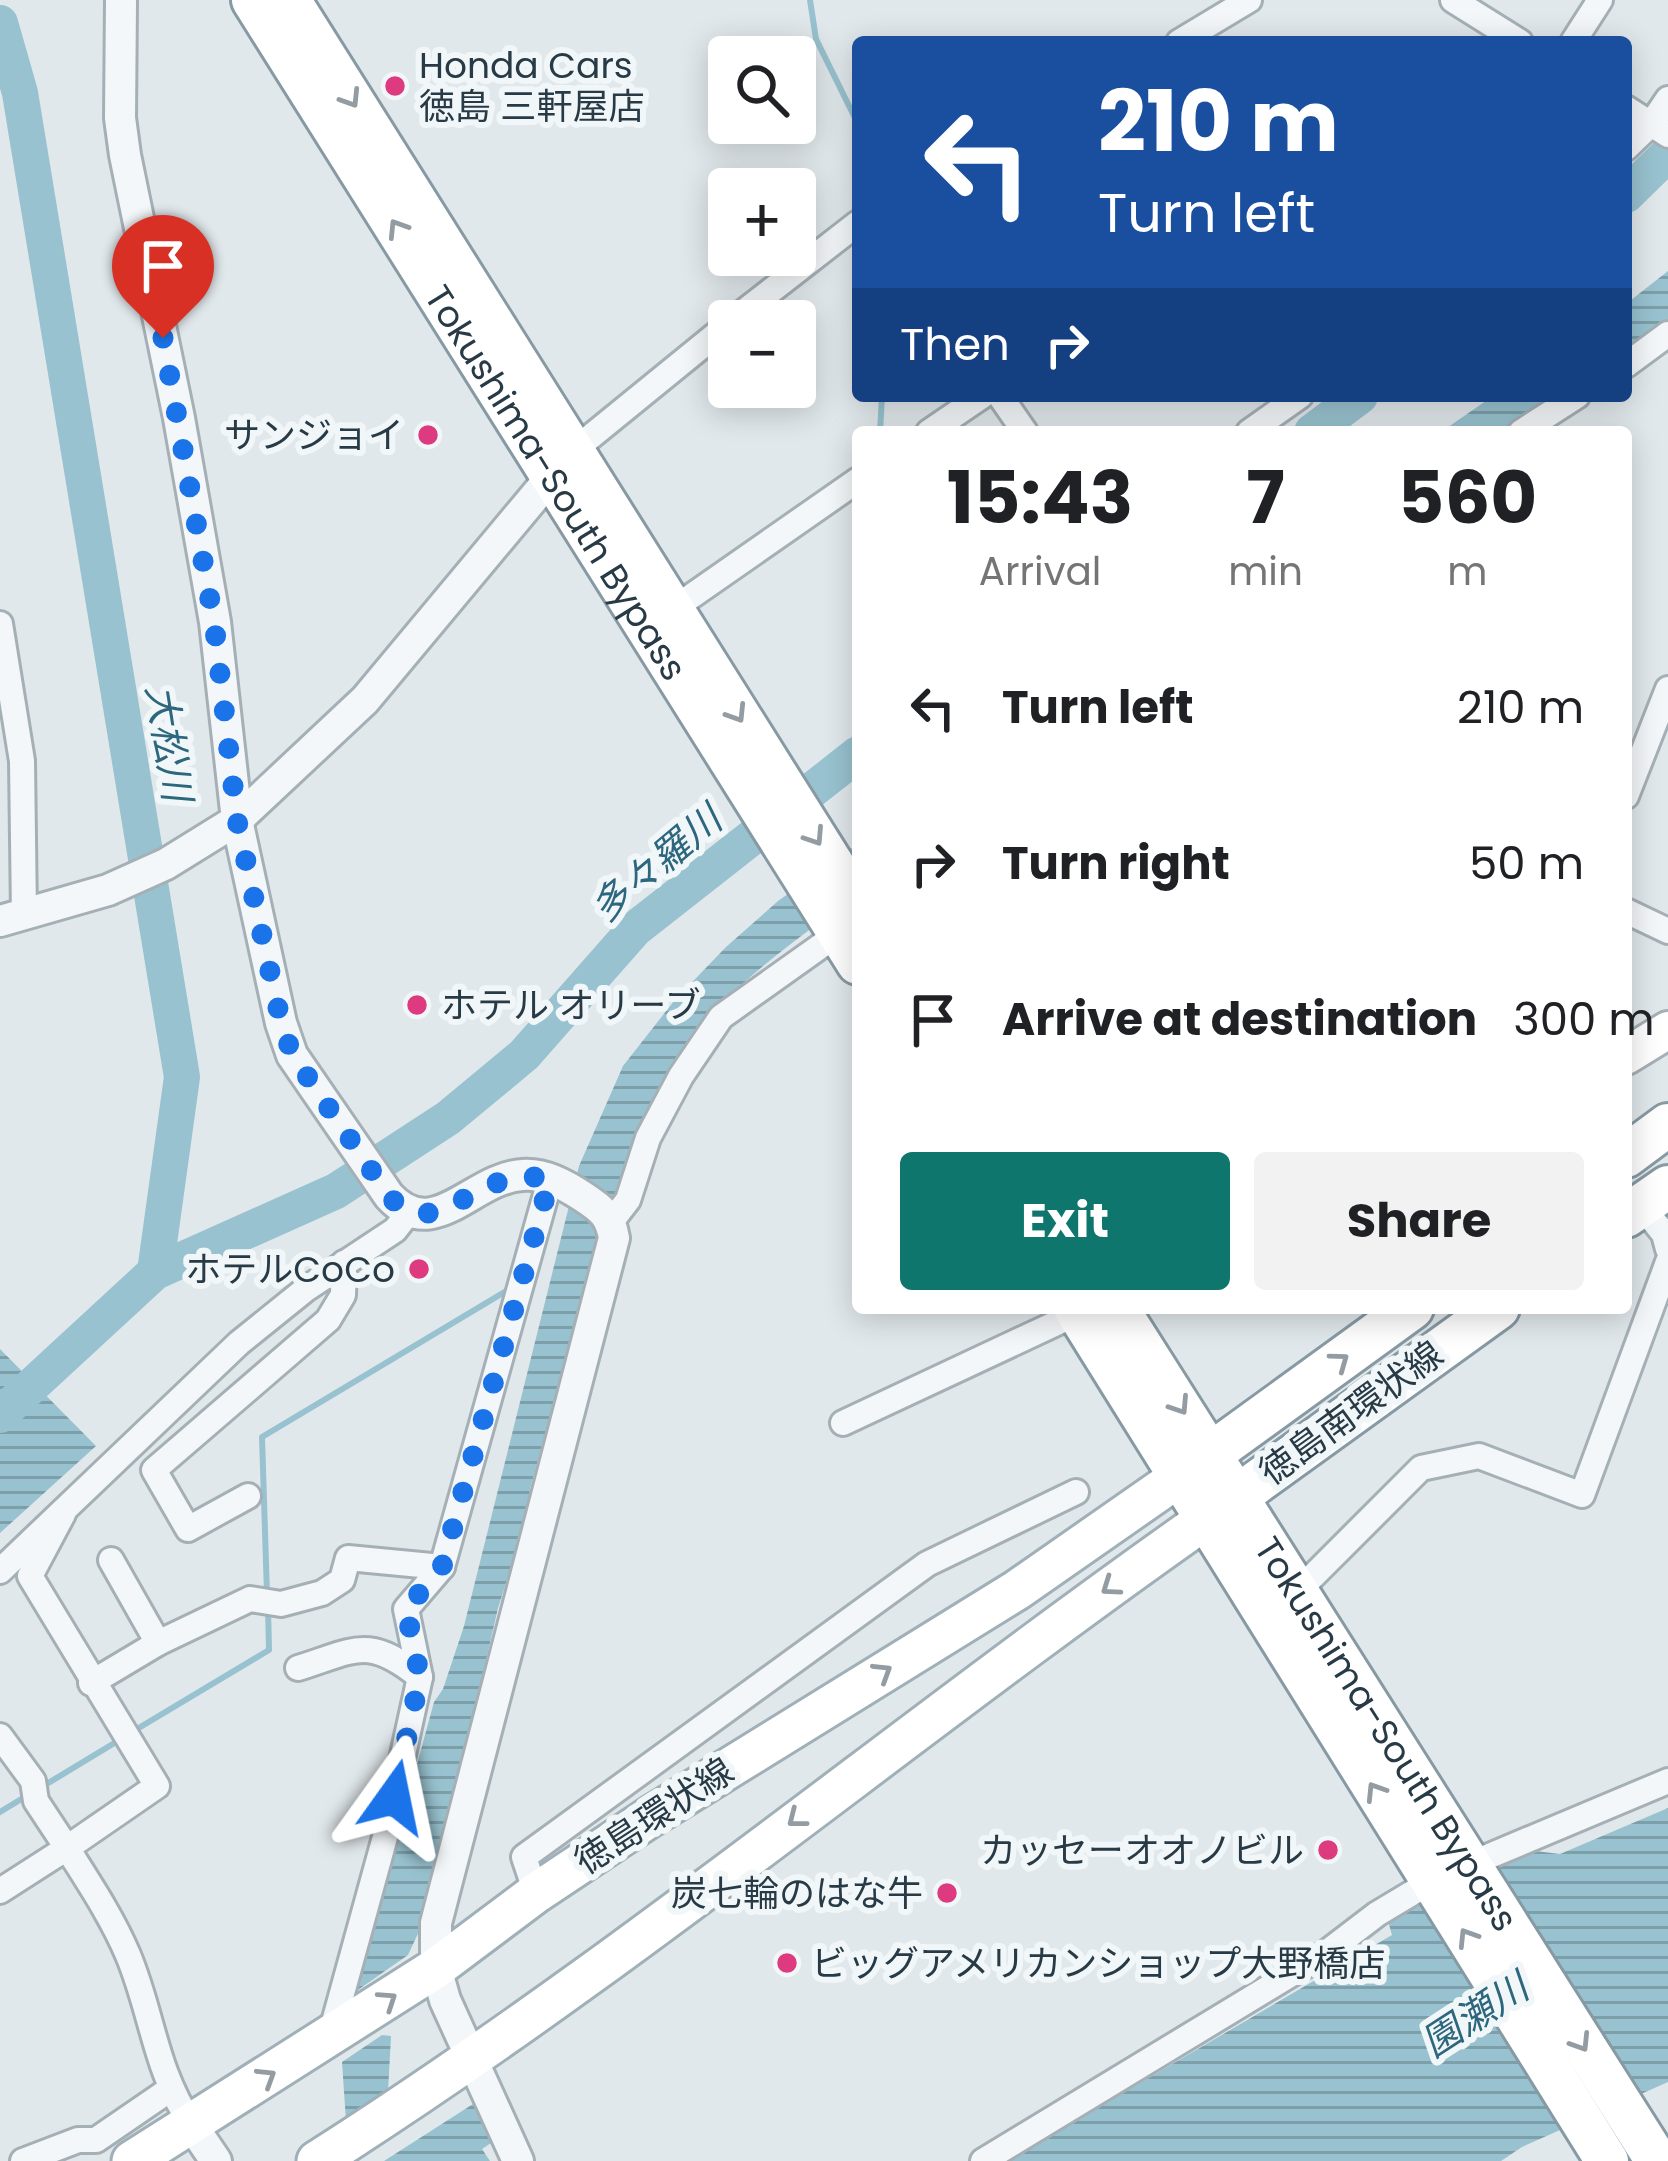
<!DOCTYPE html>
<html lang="en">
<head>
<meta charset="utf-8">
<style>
  body { margin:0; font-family:Poppins,"Noto Sans JP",sans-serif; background:#f2f2f2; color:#202124; height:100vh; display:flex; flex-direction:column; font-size:45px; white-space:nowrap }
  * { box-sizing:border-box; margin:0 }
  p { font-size:39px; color:#757577 }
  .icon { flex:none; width:66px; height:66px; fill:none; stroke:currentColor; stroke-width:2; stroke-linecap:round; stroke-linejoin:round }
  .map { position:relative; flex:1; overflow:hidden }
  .drawer { position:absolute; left:852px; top:426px; width:780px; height:888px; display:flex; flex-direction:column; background:#fff; border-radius:12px; box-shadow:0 6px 30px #0003 }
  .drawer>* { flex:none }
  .guide { position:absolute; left:852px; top:36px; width:780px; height:366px; border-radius:12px; box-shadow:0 6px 30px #0003; background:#1a4fa0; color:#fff; overflow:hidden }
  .controls { position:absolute; left:708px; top:36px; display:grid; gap:24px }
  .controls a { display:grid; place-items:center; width:108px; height:108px; border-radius:12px; background:#fff; box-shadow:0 6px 30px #0003; font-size:60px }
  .pin { position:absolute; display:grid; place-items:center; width:102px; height:102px; color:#fff; margin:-123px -51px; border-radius:50% 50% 50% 0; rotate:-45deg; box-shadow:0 0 12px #0007 }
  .pin .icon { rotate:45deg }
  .me { position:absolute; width:132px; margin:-66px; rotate:12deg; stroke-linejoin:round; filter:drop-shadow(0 0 9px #0008) }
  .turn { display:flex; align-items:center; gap:42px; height:252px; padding:0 48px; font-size:54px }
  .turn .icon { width:156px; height:156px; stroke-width:2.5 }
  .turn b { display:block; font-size:84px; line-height:102px }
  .then { display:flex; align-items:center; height:114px; padding:0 48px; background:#0003; gap:24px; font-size:45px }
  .eta { display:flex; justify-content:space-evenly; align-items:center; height:204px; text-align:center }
  .eta b { font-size:72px; font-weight:700; line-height:84px }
  .action { display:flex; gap:24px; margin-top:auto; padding:24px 48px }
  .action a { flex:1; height:138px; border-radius:12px; background:#0f766e; color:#fff; font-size:48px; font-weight:700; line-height:138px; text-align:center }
  .action a+a { background:#f2f2f2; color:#202124 }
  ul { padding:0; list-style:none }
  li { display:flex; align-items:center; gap:36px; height:156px; padding:0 48px }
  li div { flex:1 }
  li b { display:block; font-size:45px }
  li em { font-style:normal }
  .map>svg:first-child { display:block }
  .water { fill:url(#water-rules) }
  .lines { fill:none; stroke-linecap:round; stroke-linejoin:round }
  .stream { stroke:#98c2cf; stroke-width:6 }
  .river { stroke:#98c2cf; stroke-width:36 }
  .minor-casing { stroke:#a5b0b6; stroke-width:30 }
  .tertiary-casing { stroke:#a5b0b6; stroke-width:36 }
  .secondary-casing { stroke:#a5b0b6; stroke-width:42 }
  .primary-casing { stroke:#9fb0b8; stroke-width:45 }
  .trunk-casing { stroke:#879aa4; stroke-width:48 }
  .minor { stroke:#f4f7f9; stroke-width:24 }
  .tertiary { stroke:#f4f7f9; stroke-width:30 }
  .secondary { stroke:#fff; stroke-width:36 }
  .primary { stroke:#fff; stroke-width:39 }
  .trunk { stroke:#fff; stroke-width:42 }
  .oneway { stroke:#939ca2 }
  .route { stroke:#1a73e8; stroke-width:21; stroke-dasharray:0 37.8 }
  .poi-dot { fill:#dd3a7f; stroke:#f1f6f8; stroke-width:4.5 }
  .labels { text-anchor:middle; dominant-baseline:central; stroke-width:12; stroke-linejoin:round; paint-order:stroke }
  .poi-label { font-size:36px; fill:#273a45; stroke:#f1f6f8; text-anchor:end }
  .street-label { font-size:36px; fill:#273a45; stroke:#f1f6f8 }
  .water-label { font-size:39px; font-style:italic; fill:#2d677e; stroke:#f1f6f8 }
</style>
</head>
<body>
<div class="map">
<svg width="1668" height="2161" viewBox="0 0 1668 2161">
  <defs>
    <pattern id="water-rules" width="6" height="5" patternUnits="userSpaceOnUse" patternTransform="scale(3)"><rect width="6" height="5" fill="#98c2cf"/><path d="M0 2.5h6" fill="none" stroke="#7c9faa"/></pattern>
  </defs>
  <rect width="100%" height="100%" fill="#e1e8eb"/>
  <g class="water">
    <polygon points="1668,271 1668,321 1626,354 1626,304"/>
    <polygon points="1493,396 1564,396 1511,432 1441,432"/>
    <path d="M 858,844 L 858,895 C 789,944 718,994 671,1066 C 644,1108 630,1153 614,1200 C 581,1295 557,1393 530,1489 L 527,1518 L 498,1608 L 429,1910 L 408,1955 L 355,1992 L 434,1702 L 443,1689 L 464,1626 L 579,1166 L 623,1066 L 674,1001 L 726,947 L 778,901 Z"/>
    <polygon points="0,1349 96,1446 0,1533"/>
    <polygon points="1668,1808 1668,2082 1522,2147 1501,2161 1007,2161 1392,1935 1388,1921 1527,1850 1560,1854"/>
    <polygon points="382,2035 391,2036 388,2092 346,2121 342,2062"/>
    <polygon points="473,2104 491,2143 482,2149 490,2161 384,2161"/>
  </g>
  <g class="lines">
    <g class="stream">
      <polyline points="810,0 816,39 858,124"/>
      <polyline points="880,432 882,396"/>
      <polyline points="858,717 858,720"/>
      <polyline points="267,1594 262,1437 513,1287"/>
      <polyline points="132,1732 269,1650 268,1607"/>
      <polyline points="40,1788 121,1739"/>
      <polyline points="0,1812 28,1795"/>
    </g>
    <g class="river">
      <polyline points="0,23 20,93 182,1077 155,1272"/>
      <polyline points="1626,195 1668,154"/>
      <polyline points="1312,432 1360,396"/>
      <polyline points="0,1415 155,1272 336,1191 448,1118 524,1055 635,929 858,754"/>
    </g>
    <g class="minor-casing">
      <g id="minor">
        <polyline points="1453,0 1520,42"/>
        <polyline points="1179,42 1249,0"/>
        <polyline points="1573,42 1600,0"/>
        <polyline points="1626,108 1668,135"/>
        <polyline points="1626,148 1651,124 1668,99"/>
        <polyline points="732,321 858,223"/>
        <polyline points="1626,365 1668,334"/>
        <polyline points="1000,396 1025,432"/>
        <polyline points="929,432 982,396"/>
        <polyline points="1249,432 1300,396"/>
        <polyline points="1521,432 1577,396"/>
        <polyline points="573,451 729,324"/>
        <polyline points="673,609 858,480"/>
        <polyline points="0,624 22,761 24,915"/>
        <polyline points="1626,796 1668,689"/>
        <polyline points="1626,911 1668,931"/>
        <polyline points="1641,1205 1664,1234 1668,1249"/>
        <polyline points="611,1222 628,1200 648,1138 681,1076 721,1017 839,933"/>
        <polyline points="843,1423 1078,1313"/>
        <polyline points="248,1496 188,1529 154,1470 328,1320 343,1295 344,1263"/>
        <path d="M 63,1514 L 30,1576 L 157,1786 L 67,1848 C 89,1883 112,1917 128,1955 C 153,2015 154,2067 191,2124"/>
        <polyline points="111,1560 158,1643"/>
        <polyline points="0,1571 239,1343 306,1289 395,1230 409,1212"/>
        <polyline points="1295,1594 1421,1468 1479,1456 1582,1495 1668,1262"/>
        <path d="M 298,1668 C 356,1650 368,1635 420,1677"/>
        <polyline points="91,1683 158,1643 250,1599 281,1604 322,1593 342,1580 348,1558 442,1567"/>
        <polyline points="0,1736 33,1781 36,1801 67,1848 0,1891"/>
        <polyline points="1468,1865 1668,1781"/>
        <polyline points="536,1893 524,1857 927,1564 1076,1492"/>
        <polyline points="330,2037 385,1837 420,1677 406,1609 442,1567 550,1180"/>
        <polyline points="23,2161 78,2140 96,2140 169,2090"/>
        <polyline points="983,2161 1326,1953 1377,1914 1432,1881"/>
      </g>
    </g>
    <g class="tertiary-casing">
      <g id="tertiary">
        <path d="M 121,0 L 120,118 L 125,155 L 179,418 L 215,622 L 237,820 L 281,1023 L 292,1055 L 389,1196 C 434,1245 472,1178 522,1175 C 544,1173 565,1185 582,1196 C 602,1209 610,1215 614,1238 L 436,1923 L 436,1968 L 445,2000 L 518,2161"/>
        <polyline points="0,921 108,890 166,864 237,820 365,700 561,465"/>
        <polyline points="191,2124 216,2161"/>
      </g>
    </g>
    <g class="secondary-casing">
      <polyline id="secondary" points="1626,1056 1668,1030"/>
    </g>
    <g class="primary-casing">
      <g id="primary">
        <polyline points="132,2161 436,1968 536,1893 650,1817 1017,1590 1179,1477"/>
        <path d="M 317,2161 C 625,1965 907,1729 1206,1519"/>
      </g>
    </g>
    <g class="trunk-casing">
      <g id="trunk">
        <path id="s1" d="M 253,0 L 858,963"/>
        <polyline points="289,0 858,905"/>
        <polyline points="1626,1156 1668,1125"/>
        <polyline points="1626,1216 1668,1187"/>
        <polyline points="1075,1308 1607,2161"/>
        <path id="s2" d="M 1117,1308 L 1657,2161"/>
        <polyline points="1190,1469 1412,1308"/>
        <polyline points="1217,1511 1498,1308"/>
      </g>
    </g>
    <use href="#minor" class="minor"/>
    <use href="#tertiary" class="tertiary"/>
    <use href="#secondary" class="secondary"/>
    <use href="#primary" class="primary"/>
    <use href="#trunk" class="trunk"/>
  </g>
  <defs><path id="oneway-chevron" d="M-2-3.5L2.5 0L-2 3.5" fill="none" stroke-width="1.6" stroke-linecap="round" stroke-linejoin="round" transform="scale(3)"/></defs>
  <g class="oneway">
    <use href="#oneway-chevron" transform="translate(351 99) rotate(58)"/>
    <use href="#oneway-chevron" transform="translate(397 228) rotate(-122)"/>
    <use href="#oneway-chevron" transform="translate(737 714) rotate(58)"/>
    <use href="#oneway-chevron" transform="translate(815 837) rotate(57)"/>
    <use href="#oneway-chevron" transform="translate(1340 1361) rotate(-36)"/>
    <use href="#oneway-chevron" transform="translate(1180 1406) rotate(57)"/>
    <use href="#oneway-chevron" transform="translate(1110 1587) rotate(145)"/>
    <use href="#oneway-chevron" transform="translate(883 1672) rotate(-32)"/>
    <use href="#oneway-chevron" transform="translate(1375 1791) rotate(-122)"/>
    <use href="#oneway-chevron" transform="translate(796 1819) rotate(142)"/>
    <use href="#oneway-chevron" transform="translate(1467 1937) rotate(-122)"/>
    <use href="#oneway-chevron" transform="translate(388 2000) rotate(-34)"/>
    <use href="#oneway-chevron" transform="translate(1581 2043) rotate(58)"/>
    <use href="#oneway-chevron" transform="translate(267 2077) rotate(-32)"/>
  </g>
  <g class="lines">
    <path class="route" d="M 163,338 L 214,622 L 237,820 L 281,1022 L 292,1054 L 389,1196 C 439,1250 478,1159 550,1180 L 442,1567 L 406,1609 L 420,1677 L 394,1797"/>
  </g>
  <g class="poi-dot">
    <circle cx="395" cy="86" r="12"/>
    <circle cx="428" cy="435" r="12"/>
    <circle cx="417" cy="1005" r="12"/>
    <circle cx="419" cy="1269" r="12"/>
    <circle cx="1328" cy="1850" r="12"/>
    <circle cx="947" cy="1893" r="12"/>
    <circle cx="787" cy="1963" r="12"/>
  </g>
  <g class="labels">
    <g class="poi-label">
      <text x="419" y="65" text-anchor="start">Honda Cars<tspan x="419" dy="41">徳島 三軒屋店</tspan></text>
      <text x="404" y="435">サンジョイ</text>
      <text x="441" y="1005" text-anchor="start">ホテル オリーブ</text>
      <text x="395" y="1269">ホテルCoCo</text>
      <text x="1304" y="1850">カッセーオオノビル</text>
      <text x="923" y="1893">炭七輪のはな牛</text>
      <text x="811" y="1963" text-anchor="start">ビッグアメリカンショップ大野橋店</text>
    </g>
    <g class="street-label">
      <text stroke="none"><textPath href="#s1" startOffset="570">Tokushima-South Bypass</textPath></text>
      <text transform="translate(1351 1413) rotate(-36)">徳島南環状線</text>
      <text stroke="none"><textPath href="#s2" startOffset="504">Tokushima-South Bypass</textPath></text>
      <text transform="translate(654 1816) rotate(-33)">徳島環状線</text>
    </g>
    <g class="water-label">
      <text transform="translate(169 743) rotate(81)">大松川</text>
      <text transform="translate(656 864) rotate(-40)">多々羅川</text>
      <text transform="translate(1475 2015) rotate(-33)">園瀬川</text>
    </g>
  </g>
</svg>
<div class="controls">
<a><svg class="icon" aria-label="search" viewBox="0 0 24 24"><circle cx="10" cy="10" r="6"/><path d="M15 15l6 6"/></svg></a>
<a>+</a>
<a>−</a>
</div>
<div class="pin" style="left:163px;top:338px;background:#d93025"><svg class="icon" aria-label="arrive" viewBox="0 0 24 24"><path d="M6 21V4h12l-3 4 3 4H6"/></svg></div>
<svg class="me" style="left:394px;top:1797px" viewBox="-20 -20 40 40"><path d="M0-17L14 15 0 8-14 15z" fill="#1a73e8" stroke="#fff" stroke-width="4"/></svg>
<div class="guide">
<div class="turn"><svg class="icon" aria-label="left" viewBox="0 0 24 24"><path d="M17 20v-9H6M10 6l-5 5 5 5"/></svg><div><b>210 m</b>Turn left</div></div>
<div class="then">Then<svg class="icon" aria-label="right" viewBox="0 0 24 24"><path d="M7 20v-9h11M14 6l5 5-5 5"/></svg></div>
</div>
<section class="drawer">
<div class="eta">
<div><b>15:43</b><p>Arrival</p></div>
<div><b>7</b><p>min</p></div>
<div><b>560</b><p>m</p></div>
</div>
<ul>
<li><svg class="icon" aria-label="left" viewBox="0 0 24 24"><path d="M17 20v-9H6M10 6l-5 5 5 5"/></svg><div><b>Turn left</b></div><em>210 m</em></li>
<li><svg class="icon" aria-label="right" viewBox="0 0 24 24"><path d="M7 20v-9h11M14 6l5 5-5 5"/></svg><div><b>Turn right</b></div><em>50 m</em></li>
<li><svg class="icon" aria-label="arrive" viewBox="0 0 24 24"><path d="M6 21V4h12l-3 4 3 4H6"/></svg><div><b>Arrive at destination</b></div><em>300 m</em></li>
</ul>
<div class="action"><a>Exit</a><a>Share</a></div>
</section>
</div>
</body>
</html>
